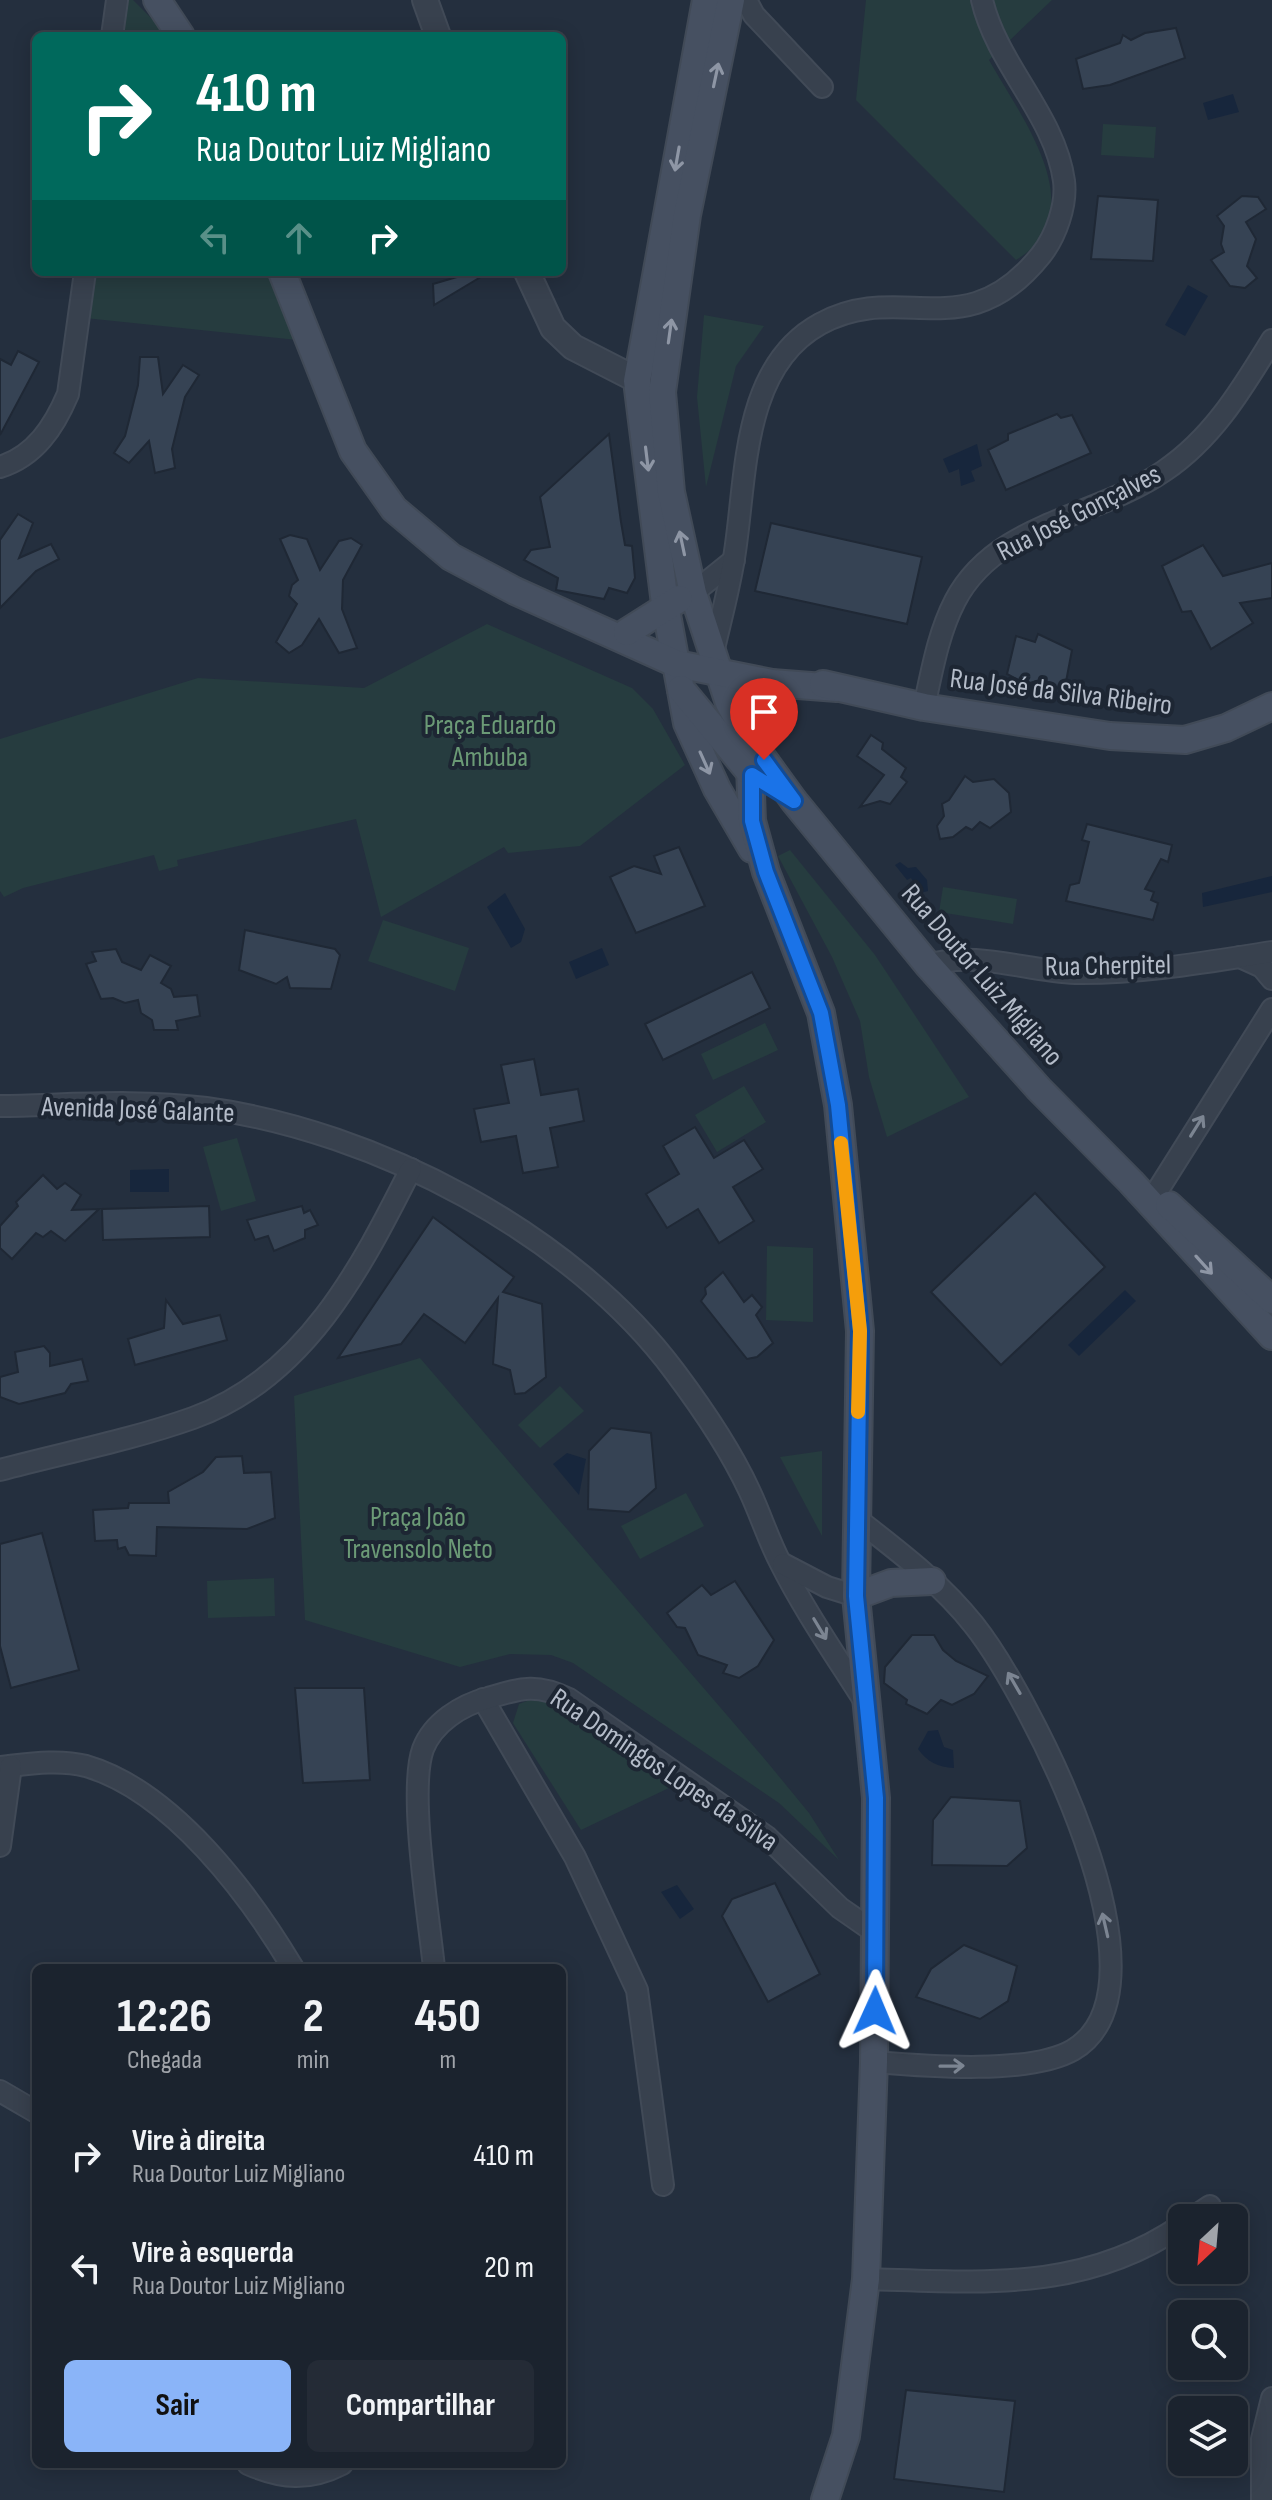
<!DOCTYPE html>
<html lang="pt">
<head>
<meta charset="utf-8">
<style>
  body { margin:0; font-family:"Sofia Sans Condensed",sans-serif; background:#242b36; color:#f1f3f6; height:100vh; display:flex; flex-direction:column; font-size:30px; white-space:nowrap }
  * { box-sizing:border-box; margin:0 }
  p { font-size:26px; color:#a0a4aa }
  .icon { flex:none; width:44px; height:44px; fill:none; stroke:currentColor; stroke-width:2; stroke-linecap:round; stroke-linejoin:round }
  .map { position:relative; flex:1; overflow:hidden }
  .drawer { position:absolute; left:32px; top:1964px; width:534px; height:504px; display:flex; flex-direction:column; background:#1b232e; border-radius:12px; box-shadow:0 4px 20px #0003,0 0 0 2px #39404a }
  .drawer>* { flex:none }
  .top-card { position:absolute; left:32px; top:32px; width:534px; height:244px; border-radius:12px; box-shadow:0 4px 20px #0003,0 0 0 2px #39404a; background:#00695c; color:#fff; overflow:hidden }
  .needle { width:52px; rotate:206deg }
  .tools { position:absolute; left:1168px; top:2204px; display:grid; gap:16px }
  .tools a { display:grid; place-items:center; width:80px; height:80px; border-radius:12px; background:#1b232e; box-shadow:0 4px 20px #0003,0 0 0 2px #39404a; font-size:40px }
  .pin { position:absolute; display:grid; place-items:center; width:68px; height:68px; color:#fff; margin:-82px -34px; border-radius:50% 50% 50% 0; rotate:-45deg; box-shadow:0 0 8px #0007 }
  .pin .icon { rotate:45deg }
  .me { position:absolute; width:88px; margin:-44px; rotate:1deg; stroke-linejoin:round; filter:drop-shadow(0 0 6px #0008) }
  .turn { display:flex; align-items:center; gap:28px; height:168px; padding:0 32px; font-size:36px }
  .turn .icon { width:104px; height:104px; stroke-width:2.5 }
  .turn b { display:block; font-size:56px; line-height:68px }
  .lanes { display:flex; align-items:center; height:76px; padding:0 32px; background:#0003; justify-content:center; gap:40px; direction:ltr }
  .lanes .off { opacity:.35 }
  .eta { display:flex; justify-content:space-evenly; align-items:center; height:136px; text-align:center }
  .eta b { font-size:48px; font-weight:700; line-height:56px }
  .primary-button { display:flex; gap:16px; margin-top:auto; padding:16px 32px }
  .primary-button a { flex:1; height:92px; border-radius:12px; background:#8ab4f8; color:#111; font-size:32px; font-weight:700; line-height:92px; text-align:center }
  .primary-button a+a { background:#242b36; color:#f1f3f6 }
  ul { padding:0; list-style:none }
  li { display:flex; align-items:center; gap:24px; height:112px; padding:0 32px }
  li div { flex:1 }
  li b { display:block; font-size:30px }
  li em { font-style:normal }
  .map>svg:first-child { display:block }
  .green { fill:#263c3f }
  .water { fill:#17263c }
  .building { fill:#364354; stroke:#1f2835; stroke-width:2 }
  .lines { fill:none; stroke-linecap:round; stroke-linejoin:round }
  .minor-casing { stroke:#414a57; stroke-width:24 }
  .tertiary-casing { stroke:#414a57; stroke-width:28 }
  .secondary-casing { stroke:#414a57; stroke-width:30 }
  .minor { stroke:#38414e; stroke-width:20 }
  .tertiary { stroke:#38414e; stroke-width:24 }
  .secondary { stroke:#465061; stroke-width:26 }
  .oneway { stroke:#8e96a5 }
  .oneway2 { stroke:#7c8592 }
  .route-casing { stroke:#114b97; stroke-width:20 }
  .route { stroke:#1a73e8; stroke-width:14 }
  .slow { stroke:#f59e0b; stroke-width:14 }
  .labels { text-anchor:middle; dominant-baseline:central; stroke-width:8; stroke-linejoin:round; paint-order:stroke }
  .street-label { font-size:28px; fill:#b4bcc9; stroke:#1d2633 }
  .park-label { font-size:28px; fill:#6b9a76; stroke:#1d2633 }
</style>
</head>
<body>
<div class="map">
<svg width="1272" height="2500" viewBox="0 0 1272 2500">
  <rect width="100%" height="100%" fill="#242f3e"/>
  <g class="green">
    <polygon points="124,0 133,0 169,36 120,36"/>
    <path d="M 866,0 L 1052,0 L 989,60 C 1020,116 1096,212 1016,260 L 856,100 Z"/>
    <polygon points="1103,124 1156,127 1154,158 1101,155"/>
    <polygon points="90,272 277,272 307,341 85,318"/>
    <polygon points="704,315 764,326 736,366 706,487 697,397"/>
    <polygon points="487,624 632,688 653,709 685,765 580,846 508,853 504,847 381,917 356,819 177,860 178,866 159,871 154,855 23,888 4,897 0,891 0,739 198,678 364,688"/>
    <polygon points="790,850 875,955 969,1097 887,1137 869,1077 860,1021 832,957 778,856"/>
    <polygon points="943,887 1017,899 1013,924 939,912"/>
    <polygon points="383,920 469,948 455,991 368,961"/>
    <polygon points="765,1023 778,1050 713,1080 701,1054"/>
    <polygon points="744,1086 766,1122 717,1152 695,1115"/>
    <polygon points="237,1138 256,1201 221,1211 203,1147"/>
    <polygon points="767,1246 813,1248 813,1322 766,1320"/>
    <polygon points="420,1358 768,1763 809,1813 839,1860 779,1803 573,1663 551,1655 510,1654 460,1667 305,1620 294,1396"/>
    <polygon points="560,1386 584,1411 540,1448 518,1425"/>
    <polygon points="822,1451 822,1536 780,1457"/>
    <polygon points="686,1493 704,1526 640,1559 621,1526"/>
    <polygon points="274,1578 275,1616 208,1618 207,1581"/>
    <polygon points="540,1696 573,1713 671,1787 581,1830 513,1723 519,1704"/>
  </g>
  <g class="water">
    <polygon points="1233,94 1239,112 1208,120 1203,103"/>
    <polygon points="1188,285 1208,296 1185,336 1165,325"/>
    <polygon points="977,444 982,466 971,471 975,481 961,486 959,469 949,473 943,459"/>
    <polygon points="900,862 908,868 916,867 927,880 928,891 920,893 911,878 907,880 895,865"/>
    <polygon points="1272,876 1272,892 1203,907 1202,893"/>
    <polygon points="505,893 525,929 521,942 511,948 487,907"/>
    <polygon points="602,948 609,965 576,979 569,962"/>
    <polygon points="169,1169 169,1192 130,1192 130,1170"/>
    <polygon points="1125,1290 1136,1301 1079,1356 1068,1345"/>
    <polygon points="567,1453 586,1459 579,1495 553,1464"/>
    <path d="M 938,1730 L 944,1747 L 953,1750 L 954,1768 C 938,1767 927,1762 918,1749 L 928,1731 Z"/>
    <polygon points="677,1885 694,1909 680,1919 661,1892"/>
  </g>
  <g class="building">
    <polygon points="1176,28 1185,58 1110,85 1083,89 1076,59 1120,43 1123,35 1131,40 1145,33"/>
    <polygon points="1098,196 1158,200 1153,261 1091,259"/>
    <polygon points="1242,196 1258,197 1266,209 1246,222 1256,239 1247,266 1257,278 1245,288 1230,286 1211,260 1224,252 1221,244 1224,226 1217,216"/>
    <polygon points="474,272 489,272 434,305 433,284"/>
    <polygon points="18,351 39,362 0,435 0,359 11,365"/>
    <polygon points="140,357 158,357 163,394 183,365 199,375 185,397 172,449 175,468 155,473 149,441 129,463 114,453 125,436 138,385"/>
    <polygon points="1057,414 1061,418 1072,415 1091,453 1006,490 988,450 1008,440 1008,434"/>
    <polygon points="609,434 621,522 625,545 632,546 635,578 627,593 609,588 604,599 556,590 558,578 524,560 531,550 550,547 540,497"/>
    <polygon points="18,514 33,523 19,558 51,544 59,559 36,571 0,608 0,540"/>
    <polygon points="771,523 922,557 907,624 755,591"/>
    <polygon points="290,535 307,539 320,570 339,541 351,538 362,545 343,580 342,609 357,648 339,653 319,619 302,645 289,653 276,642 297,604 289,596 292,585 298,580 280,539"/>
    <polygon points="1203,545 1223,576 1272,563 1272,598 1240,603 1253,623 1211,649 1191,611 1182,612 1162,566"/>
    <polygon points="1038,634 1072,650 1065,687 1043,689 1037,681 1026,684 1007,674 1016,636 1035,642"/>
    <polygon points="871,735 883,743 882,749 906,768 901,777 907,782 890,804 880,801 860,807 884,775 857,756"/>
    <polygon points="965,776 973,782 994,779 1009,793 1011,812 990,828 980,822 972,830 966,827 953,837 940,839 937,826 944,816 942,804 949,800"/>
    <polygon points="1087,824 1172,845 1168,862 1161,859 1145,889 1154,892 1151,900 1158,903 1153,920 1066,901 1070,885 1079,883 1081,875 1089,842 1082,840"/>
    <polygon points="679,847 705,906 636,933 610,877 634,866 661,874 654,856"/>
    <polygon points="245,930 335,949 340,955 331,989 290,988 287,977 276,984 239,970"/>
    <polygon points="116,949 122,962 141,970 150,955 171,966 161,983 171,989 174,997 197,995 200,1016 176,1021 178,1030 154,1030 152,1020 141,1013 138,1000 125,1003 113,998 101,999 86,964 96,961 92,952"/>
    <polygon points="752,972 770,1008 663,1060 645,1024"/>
    <polygon points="534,1059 541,1095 578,1089 584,1121 550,1128 558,1167 523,1173 516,1136 481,1142 474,1109 509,1103 501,1065"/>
    <polygon points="695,1127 714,1158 744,1140 763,1169 733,1187 754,1221 719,1243 698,1209 667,1228 646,1194 679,1174 663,1146"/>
    <polygon points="43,1175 57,1189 65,1183 81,1195 72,1210 99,1209 65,1241 51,1231 43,1237 36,1233 12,1259 0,1248 0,1226 18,1206 16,1202"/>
    <polygon points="1035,1193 1105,1267 1001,1365 931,1292"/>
    <polygon points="209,1206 210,1237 103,1240 102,1209"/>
    <polygon points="302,1206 304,1213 310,1210 318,1225 305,1230 305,1238 274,1251 268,1236 255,1240 247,1220"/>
    <polygon points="433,1217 514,1277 503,1292 542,1304 546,1377 525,1393 515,1394 510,1370 493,1364 498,1298 465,1343 424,1314 401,1344 338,1358"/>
    <polygon points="723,1272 744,1302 752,1295 762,1307 756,1315 773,1343 757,1357 747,1359 701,1301 706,1294 705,1288"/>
    <polygon points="166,1300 183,1324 220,1315 227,1340 135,1365 128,1339 164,1328"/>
    <polygon points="44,1346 50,1353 50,1366 82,1359 88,1381 71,1384 65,1393 19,1404 0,1397 0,1377 18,1372 15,1352"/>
    <polygon points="611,1428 651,1433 656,1488 629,1512 588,1509 589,1451"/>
    <polygon points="242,1456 244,1473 271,1472 275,1518 247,1529 157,1527 156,1556 129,1555 125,1547 118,1549 117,1540 95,1541 93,1510 128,1508 129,1503 169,1503 168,1492 203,1472 216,1457"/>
    <polygon points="42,1533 79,1670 11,1688 0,1646 0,1544"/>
    <polygon points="735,1581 774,1640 758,1666 739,1678 723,1673 727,1665 698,1655 685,1628 677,1627 667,1613 702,1585 711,1595"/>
    <polygon points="912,1635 934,1635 943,1650 956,1661 988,1676 974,1694 952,1705 941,1700 927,1714 906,1704 907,1700 884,1683 885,1667"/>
    <polygon points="295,1688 364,1688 370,1780 303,1783"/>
    <polygon points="951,1797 1020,1801 1027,1848 1007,1866 932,1865 933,1820"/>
    <polygon points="775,1883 820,1974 768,2002 722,1916 732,1899"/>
    <polygon points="964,1945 1017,1966 1008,2001 980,2019 916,1997 931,1969"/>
    <polygon points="906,2390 1015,2401 1004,2492 894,2479"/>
  </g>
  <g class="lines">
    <g class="minor-casing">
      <g id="minor">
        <polyline points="746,0 754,15 822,87"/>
        <polyline points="112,36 117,0"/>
        <path d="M 0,467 C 35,456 54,427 68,394 L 85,272"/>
        <polyline points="693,593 734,560"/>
        <path d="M 713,653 C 720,622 729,590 734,558 C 747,480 740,368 820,324 C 901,279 965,350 1041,255 C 1056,236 1067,205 1064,181 C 1055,115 997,65 982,0"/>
        <path d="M 924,707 C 932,671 938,634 955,601 C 996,522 1096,518 1164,471 C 1213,438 1242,389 1272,340"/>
        <polyline points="1240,957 1262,967 1272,979"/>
        <path d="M 928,965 C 976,950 1026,971 1075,973 C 1141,974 1208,962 1272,952"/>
        <path d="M 0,1106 C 68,1105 139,1099 206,1108 C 375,1131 572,1233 675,1372 C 702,1408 730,1449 749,1490 C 760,1513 768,1539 780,1562 C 804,1610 836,1656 865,1702"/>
        <polyline points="1142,1195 1156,1193 1272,1009"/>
        <path d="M 0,1470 C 64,1453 131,1440 193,1418 C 305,1378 361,1268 411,1169"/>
        <path d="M 857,1519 C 898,1551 941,1583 974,1625 C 1028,1693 1181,1986 1073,2050 C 1030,2075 924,2066 874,2062"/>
        <polyline points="783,1564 827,1587 856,1596"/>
        <polyline points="483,1699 575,1857 637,1990 663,2185"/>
        <path d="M 0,1767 C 28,1764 58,1759 86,1766 C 172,1791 249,1894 293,1968"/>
        <polyline points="0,1846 11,1766"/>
        <path d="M 434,1968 C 429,1918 408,1791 423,1749 C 433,1723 461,1705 488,1698 C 522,1688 536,1683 569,1699 L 767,1837 L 840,1908 L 876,1933"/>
        <polyline points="0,2091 36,2112"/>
        <polyline points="1192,2218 1210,2206"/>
        <path d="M 866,2279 C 979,2282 1083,2293 1182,2225"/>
        <path d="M 248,2464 C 282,2479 309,2481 342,2464"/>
        <polyline points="1262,2500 1262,2439 1272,2398"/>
      </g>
    </g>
    <g class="tertiary-casing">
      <g id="tertiary">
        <polyline points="425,0 438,36"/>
        <polyline points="527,272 553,328 573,347 655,389"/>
      </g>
    </g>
    <g class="secondary-casing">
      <g id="secondary">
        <polyline points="157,0 181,36"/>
        <polyline points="706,0 637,381 665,604 687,723 717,789 752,849"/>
        <polyline points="731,0 687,215 662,392 671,492 693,593 729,703 749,739 794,801 928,965 1039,1089 1131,1182 1272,1336"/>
        <polyline points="282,272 353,451 394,509 451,557 515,591 677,664 772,683 837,688"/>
        <polyline points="627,632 679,599"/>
        <polyline points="772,683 759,705 749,739 752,821 766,872 821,1013 838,1105 860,1331 856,1596 876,1798 874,2062 866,2279 846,2436 825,2500"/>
        <polyline points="823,684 924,707 1110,736 1185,740 1226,728 1272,706"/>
        <polyline points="681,689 753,776"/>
        <polyline points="1169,1205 1272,1300"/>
        <polyline points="856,1596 891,1583 932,1581"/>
      </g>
    </g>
    <use href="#minor" class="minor"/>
    <use href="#tertiary" class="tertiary"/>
    <use href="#secondary" class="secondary"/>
  </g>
  <defs><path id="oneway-shaft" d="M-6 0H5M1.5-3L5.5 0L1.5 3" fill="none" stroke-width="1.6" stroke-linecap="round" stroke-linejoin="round" transform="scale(2)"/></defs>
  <g class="oneway">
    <use href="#oneway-shaft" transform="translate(716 75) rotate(-78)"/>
    <use href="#oneway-shaft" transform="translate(677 159) rotate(100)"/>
    <use href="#oneway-shaft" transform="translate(670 331) rotate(-82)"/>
    <use href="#oneway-shaft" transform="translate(647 459) rotate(83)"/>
    <use href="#oneway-shaft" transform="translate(682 543) rotate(-102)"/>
    <use href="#oneway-shaft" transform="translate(705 763) rotate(66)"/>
    <use href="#oneway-shaft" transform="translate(1204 1265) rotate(48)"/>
  </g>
  <g class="oneway2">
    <use href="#oneway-shaft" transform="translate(1197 1126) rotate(-58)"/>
    <use href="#oneway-shaft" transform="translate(820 1629) rotate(59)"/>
    <use href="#oneway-shaft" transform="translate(1014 1683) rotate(-120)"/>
    <use href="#oneway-shaft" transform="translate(1105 1925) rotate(-103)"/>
    <use href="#oneway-shaft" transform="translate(952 2066) rotate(-1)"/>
  </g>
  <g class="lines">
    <g class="route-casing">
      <polyline id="route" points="764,760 794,801 752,775 752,821 766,872 821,1013 838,1105 860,1331 856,1596 876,1798 875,2011"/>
    </g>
    <use href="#route" class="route"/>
    <polyline class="slow" points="841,1143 860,1331 858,1412"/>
  </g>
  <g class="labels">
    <g class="street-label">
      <text transform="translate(1079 513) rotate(-27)">Rua José Gonçalves</text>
      <text transform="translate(1061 692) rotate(7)">Rua José da Silva Ribeiro</text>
      <text transform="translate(1108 966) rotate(-1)">Rua Cherpitel</text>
      <text transform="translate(982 975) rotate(49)">Rua Doutor Luiz Migliano</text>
      <text transform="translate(138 1110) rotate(2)">Avenida José Galante</text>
      <text transform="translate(664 1770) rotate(34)">Rua Domingos Lopes da Silva</text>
    </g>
    <g class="park-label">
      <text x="490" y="725">Praça Eduardo<tspan x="490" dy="32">Ambuba</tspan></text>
      <text x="418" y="1517">Praça João<tspan x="418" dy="32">Travensolo Neto</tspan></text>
    </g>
  </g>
</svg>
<div class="tools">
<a><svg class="needle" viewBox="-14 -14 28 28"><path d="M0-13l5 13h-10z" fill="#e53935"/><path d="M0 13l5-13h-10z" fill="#a0a4aa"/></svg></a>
<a><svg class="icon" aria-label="search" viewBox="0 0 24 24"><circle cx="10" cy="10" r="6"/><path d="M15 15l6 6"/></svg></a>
<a><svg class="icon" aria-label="layers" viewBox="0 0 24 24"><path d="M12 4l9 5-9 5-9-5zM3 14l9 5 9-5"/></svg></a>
</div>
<div class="pin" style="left:764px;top:760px;background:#d93025"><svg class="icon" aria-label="arrive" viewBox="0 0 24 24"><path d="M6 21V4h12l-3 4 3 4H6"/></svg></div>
<svg class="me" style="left:875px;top:2011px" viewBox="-20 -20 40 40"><path d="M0-17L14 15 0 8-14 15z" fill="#1a73e8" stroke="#fff" stroke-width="4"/></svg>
<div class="top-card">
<div class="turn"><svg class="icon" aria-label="right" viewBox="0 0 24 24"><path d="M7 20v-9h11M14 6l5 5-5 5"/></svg><div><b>410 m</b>Rua Doutor Luiz Migliano</div></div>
<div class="lanes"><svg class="icon off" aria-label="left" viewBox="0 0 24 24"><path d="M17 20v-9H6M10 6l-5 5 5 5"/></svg><svg class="icon off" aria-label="ahead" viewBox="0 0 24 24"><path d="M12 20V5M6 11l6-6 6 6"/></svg><svg class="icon" aria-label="right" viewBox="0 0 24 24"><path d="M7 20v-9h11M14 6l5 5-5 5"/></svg></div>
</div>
<section class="drawer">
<div class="eta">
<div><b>12:26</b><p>Chegada</p></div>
<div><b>2</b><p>min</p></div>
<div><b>450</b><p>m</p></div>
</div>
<ul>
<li><svg class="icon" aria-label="right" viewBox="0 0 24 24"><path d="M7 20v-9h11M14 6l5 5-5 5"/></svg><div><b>Vire à direita</b><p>Rua Doutor Luiz Migliano</p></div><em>410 m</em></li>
<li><svg class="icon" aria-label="left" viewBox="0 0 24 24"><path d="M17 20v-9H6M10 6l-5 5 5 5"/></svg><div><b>Vire à esquerda</b><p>Rua Doutor Luiz Migliano</p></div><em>20 m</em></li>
</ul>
<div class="primary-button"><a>Sair</a><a>Compartilhar</a></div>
</section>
</div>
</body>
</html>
